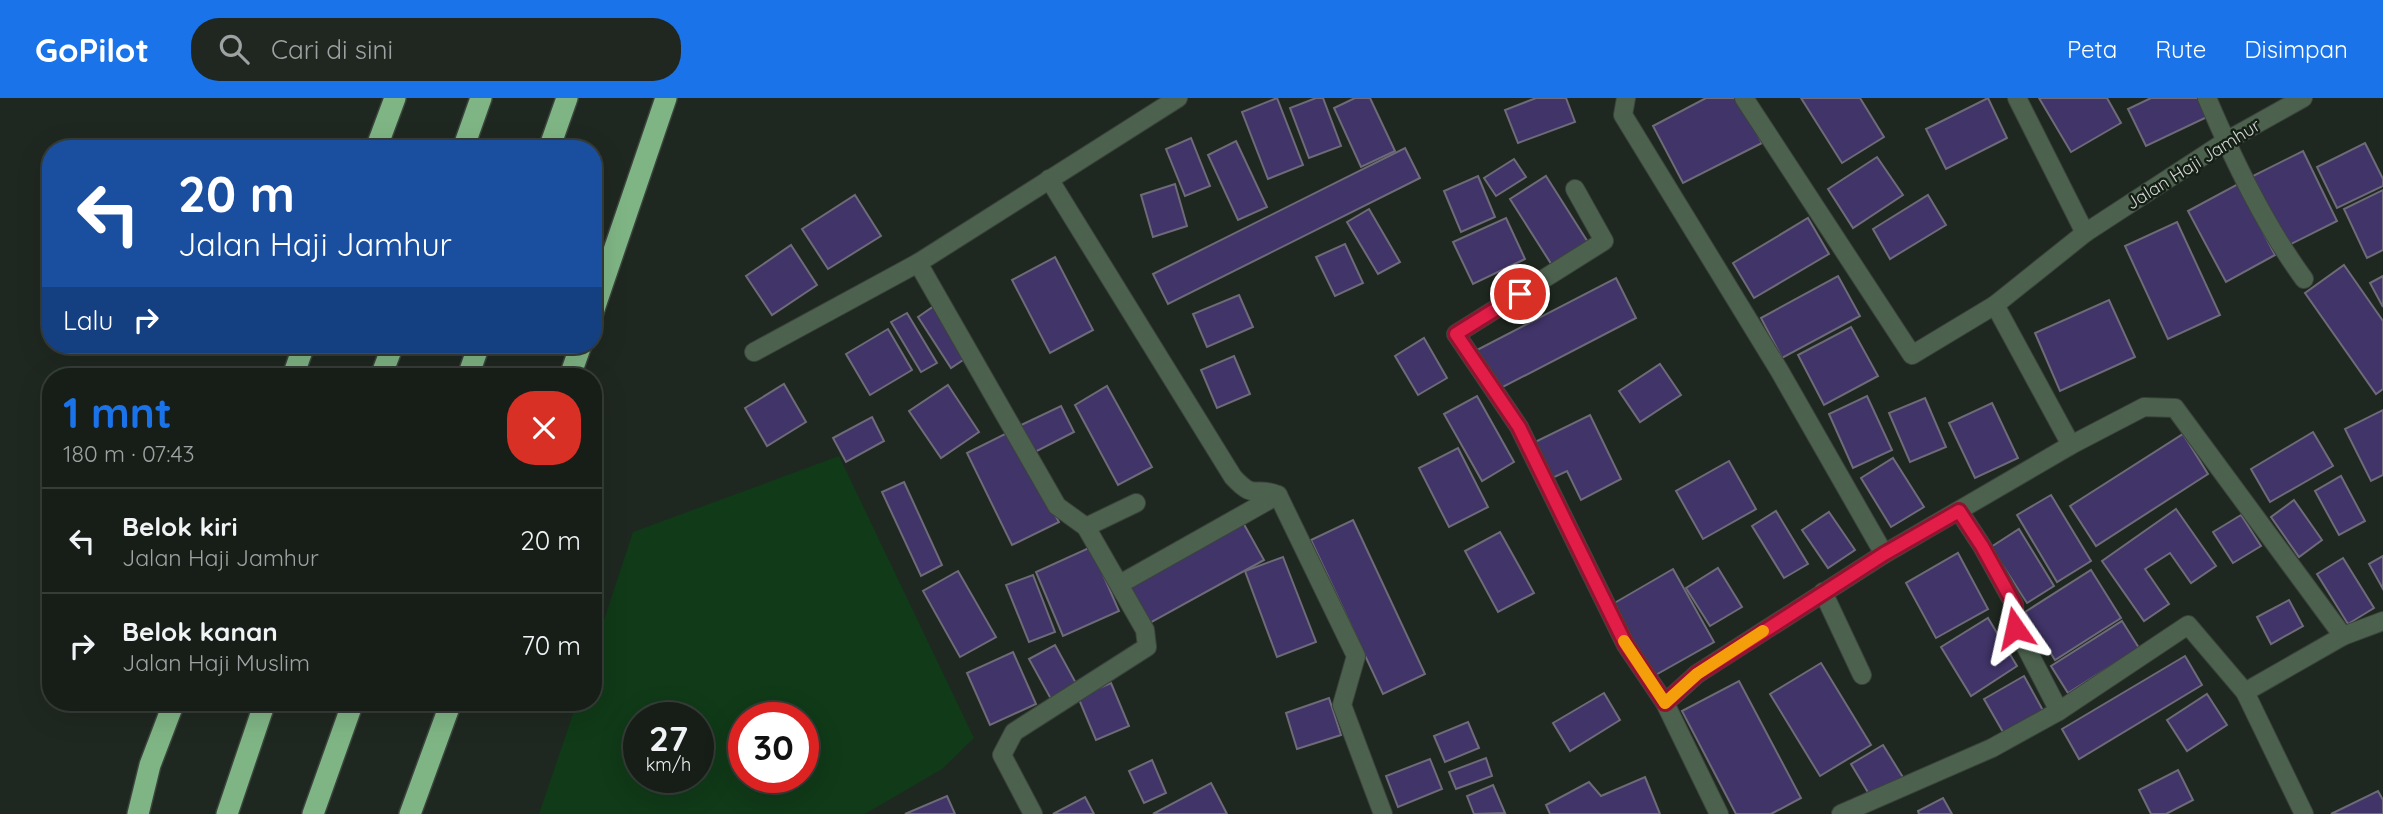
<!DOCTYPE html>
<html lang="id">
<head>
<meta charset="utf-8">
<style>
  body { margin:0; font-family:Quicksand,sans-serif; background:#202721; color:#f1f3f6; height:100vh; display:flex; flex-direction:column; font-size:26px; white-space:nowrap }
  * { box-sizing:border-box; margin:0 }
  p { font-size:23px; color:#9ea2a2 }
  .icon { flex:none; width:38px; height:38px; fill:none; stroke:currentColor; stroke-width:2; stroke-linecap:round; stroke-linejoin:round }
  .map { position:relative; flex:1; overflow:hidden }
  .details { position:absolute; left:42px; top:270px; width:560px; height:343px; display:flex; flex-direction:column; background:#171e18; border-radius:28px; box-shadow:0 7px 28px #0002,0 0 0 2px #363c37 }
  .details>* { flex:none }
  .top-card { position:absolute; left:42px; top:42px; width:560px; height:214px; border-radius:28px; box-shadow:0 7px 28px #0002,0 0 0 2px #363c37; background:#1a4fa0; color:#fff; overflow:hidden }
  .speed { position:absolute; left:623px; top:604px; display:flex; gap:14px; font-size:35px; font-weight:700; text-align:center }
  .speed>* { display:grid; place-content:center; width:91px; height:91px; border-radius:50%; background:#171e18; box-shadow:0 7px 28px #0002,0 0 0 2px #363c37; line-height:1 }
  .speed small { font-size:18px; font-weight:400 }
  .speed .limit { border:10px solid #d22; background:#fff; color:#111 }
  .pin { position:absolute; display:grid; place-items:center; width:60px; height:60px; color:#fff; margin:-30px; border:4px solid #fff; border-radius:50%; box-shadow:0 2px 7px #0007 }
  .me { position:absolute; width:77px; margin:-38px; rotate:349deg; stroke-linejoin:round; filter:drop-shadow(0 0 5px #0008) }
  .turn { display:flex; align-items:center; gap:24px; height:147px; padding:0 21px; font-size:32px }
  .turn .icon { width:91px; height:91px; stroke-width:2.5 }
  .turn b { display:block; font-size:49px; line-height:60px }
  .then { display:flex; align-items:center; height:66px; padding:0 21px; background:#0003; gap:14px; font-size:26px }
  .round { display:grid; place-items:center; flex:none; width:74px; height:74px; border-radius:28px; background:#202721 }
  .overview { display:flex; align-items:center; justify-content:space-between; height:119px; padding:0 21px }
  h1 { font-size:42px; font-weight:700; line-height:52px; color:#1a73e8 }
  ul { padding:0; list-style:none }
  li { display:flex; align-items:center; gap:21px; height:105px; padding:0 21px; border-top:2px solid #363c37 }
  li div { flex:1 }
  li b { display:block; font-size:26px }
  li em { font-style:normal }
  header { display:flex; align-items:center; gap:42px; box-sizing:border-box; height:98px; padding:0 35px; background:#1a73e8; color:#fff }
  header strong { font-size:33px }
  nav { display:flex; gap:38px; margin-inline-start:auto; font-size:24px }
  .search { width:490px; height:63px; background:#202721; display:flex; align-items:center; gap:18px; box-sizing:border-box; padding:0 24px; border-radius:28px; color:#9ea2a2; font-size:26px }
  .map>svg:first-child { display:block }
  .green { fill:#103a18; fill-rule:evenodd }
  .building { fill:#413469; stroke:#6d6b78; stroke-width:2 }
  .lines { fill:none; stroke-linecap:round; stroke-linejoin:round }
  .minor-casing { stroke:#3b443c; stroke-width:20 }
  .motorway-casing { stroke:#3b443c; stroke-width:24 }
  .minor { stroke:#4c624e; stroke-width:18 }
  .motorway { stroke:#7fb585; stroke-width:21 }
  .route-casing { stroke:#92132f; stroke-width:18 }
  .route { stroke:#e11d48; stroke-width:12 }
  .slow { stroke:#f59e0b; stroke-width:12 }
  .labels { text-anchor:middle; dominant-baseline:central; stroke-width:5; stroke-linejoin:round; paint-order:stroke }
  .street-label { font-size:18px; fill:#d0d6d1; stroke:#161f16 }
</style>
</head>
<body>
<header>
<strong>GoPilot</strong>
<div class="search"><svg class="icon" aria-label="search" viewBox="0 0 24 24"><circle cx="10" cy="10" r="6"/><path d="M15 15l6 6"/></svg>Cari di sini</div>
<nav><a>Peta</a><a>Rute</a><a>Disimpan</a></nav>
</header>
<div class="map">
<svg width="2383" height="716" viewBox="0 0 2383 716">
  <rect width="100%" height="100%" fill="#1f2820"/>
  <path class="green" d="M 839,358 L 974,640 L 942,671 L 865,716 L 539,716 L 577,604 L 593,604 L 593,555 L 633,434 ZM 639,620 L 698,620 L 698,679 L 639,679 ZM 744,620 L 803,620 L 803,679 L 744,679 Z"/>
  <g class="building">
    <polygon points="1277,0 1303,67 1268,81 1242,14"/>
    <polygon points="1316,0 1323,0 1341,48 1309,60 1290,10"/>
    <polygon points="1355,0 1370,0 1395,53 1361,69 1334,10"/>
    <polygon points="1536,0 1566,0 1575,24 1518,45 1505,12"/>
    <polygon points="1706,0 1738,0 1762,45 1683,85 1653,28"/>
    <polygon points="1801,0 1860,0 1884,39 1842,65"/>
    <polygon points="1988,0 2007,40 1946,71 1926,31"/>
    <polygon points="2039,0 2107,0 2121,25 2071,54"/>
    <polygon points="2151,0 2198,0 2207,19 2146,48 2128,11"/>
    <polygon points="1191,40 1210,88 1185,98 1166,51"/>
    <polygon points="1236,43 1267,109 1238,122 1208,57"/>
    <polygon points="2365,45 2383,81 2383,88 2337,110 2317,69"/>
    <polygon points="1405,50 1420,80 1168,206 1153,176"/>
    <polygon points="2303,53 2337,123 2283,150 2249,80"/>
    <polygon points="1877,59 1903,97 1853,130 1828,91"/>
    <polygon points="1514,61 1526,79 1496,98 1484,80"/>
    <polygon points="1478,78 1495,119 1461,134 1444,93"/>
    <polygon points="1546,78 1591,149 1555,172 1510,101"/>
    <polygon points="1175,86 1187,128 1153,139 1141,97"/>
    <polygon points="2238,86 2275,157 2226,184 2188,113"/>
    <polygon points="2383,92 2383,152 2367,160 2344,111"/>
    <polygon points="855,97 881,138 828,171 802,131"/>
    <polygon points="1928,97 1946,127 1890,161 1873,131"/>
    <polygon points="1369,111 1400,164 1378,176 1347,124"/>
    <polygon points="1506,120 1525,161 1473,186 1453,144"/>
    <polygon points="1808,120 1829,156 1754,200 1733,165"/>
    <polygon points="2177,124 2220,217 2168,241 2125,148"/>
    <polygon points="1345,146 1363,185 1335,198 1316,159"/>
    <polygon points="791,147 817,187 772,217 746,178"/>
    <polygon points="1055,159 1093,232 1050,255 1012,182"/>
    <polygon points="2344,167 2383,223 2383,291 2376,296 2305,195"/>
    <polygon points="1838,178 1860,218 1782,260 1761,220"/>
    <polygon points="2383,178 2383,209 2370,185"/>
    <polygon points="1616,180 1636,220 1497,292 1477,252"/>
    <polygon points="1239,197 1253,229 1207,249 1193,216"/>
    <polygon points="2109,202 2135,259 2060,293 2035,235"/>
    <polygon points="937,206 969,258 951,270 918,219"/>
    <polygon points="907,215 937,265 921,274 891,224"/>
    <polygon points="1851,229 1878,278 1824,307 1798,257"/>
    <polygon points="888,231 912,272 870,297 846,256"/>
    <polygon points="1424,240 1447,280 1418,297 1395,258"/>
    <polygon points="1234,258 1250,296 1217,310 1201,272"/>
    <polygon points="1660,266 1681,297 1640,324 1619,293"/>
    <polygon points="784,286 806,324 767,348 745,310"/>
    <polygon points="948,287 979,334 941,360 909,313"/>
    <polygon points="1107,288 1152,369 1118,387 1075,307"/>
    <polygon points="1477,298 1514,364 1482,383 1444,316"/>
    <polygon points="1867,298 1892,352 1853,370 1829,316"/>
    <polygon points="1925,300 1946,349 1910,364 1889,315"/>
    <polygon points="1992,305 2018,360 1975,380 1949,325"/>
    <polygon points="1061,308 1074,334 1033,355 1019,328"/>
    <polygon points="2383,312 2383,377 2371,383 2345,331"/>
    <polygon points="1590,317 1621,381 1581,402 1567,373 1548,382 1531,346"/>
    <polygon points="872,319 884,343 846,364 833,340"/>
    <polygon points="1009,334 1059,424 1012,447 967,355"/>
    <polygon points="2313,334 2333,368 2270,404 2251,371"/>
    <polygon points="2183,336 2208,376 2096,448 2070,408"/>
    <polygon points="1458,350 1488,409 1449,429 1419,370"/>
    <polygon points="1893,360 1924,409 1891,429 1861,380"/>
    <polygon points="1729,363 1756,411 1703,441 1676,393"/>
    <polygon points="2341,378 2365,423 2339,437 2315,393"/>
    <polygon points="904,384 942,467 921,478 882,394"/>
    <polygon points="2051,397 2091,463 2057,484 2017,417"/>
    <polygon points="2294,402 2322,442 2299,459 2271,419"/>
    <polygon points="2176,411 2216,468 2191,485 2170,455 2145,471 2169,506 2144,523 2102,463"/>
    <polygon points="1776,413 1808,466 1784,480 1752,428"/>
    <polygon points="1829,414 1855,452 1828,470 1802,432"/>
    <polygon points="2241,417 2261,448 2233,465 2213,434"/>
    <polygon points="1241,421 1264,462 1148,526 1125,485"/>
    <polygon points="1353,422 1425,576 1383,596 1311,442"/>
    <polygon points="2019,431 2054,488 2027,505 1991,449"/>
    <polygon points="1500,434 1534,495 1498,514 1465,453"/>
    <polygon points="1091,449 1119,513 1063,538 1036,474"/>
    <polygon points="1958,455 1988,511 1936,540 1906,485"/>
    <polygon points="2383,458 2383,491 2369,466"/>
    <polygon points="1283,459 1316,544 1277,559 1245,473"/>
    <polygon points="2343,460 2374,510 2348,526 2317,476"/>
    <polygon points="1718,470 1742,509 1710,528 1686,490"/>
    <polygon points="1673,471 1714,544 1652,579 1611,507"/>
    <polygon points="2091,472 2121,520 2055,562 2025,514"/>
    <polygon points="958,473 996,539 960,559 923,493"/>
    <polygon points="1033,477 1055,534 1029,544 1006,487"/>
    <polygon points="2289,502 2303,528 2271,546 2257,519"/>
    <polygon points="1988,520 2017,568 1971,598 1941,549"/>
    <polygon points="2122,523 2139,550 2068,595 2051,568"/>
    <polygon points="1055,547 1077,587 1051,601 1029,561"/>
    <polygon points="1013,554 1036,606 990,627 967,575"/>
    <polygon points="2185,558 2202,587 2079,661 2062,631"/>
    <polygon points="1821,565 1871,647 1820,678 1770,596"/>
    <polygon points="2024,578 2046,618 2007,641 1984,601"/>
    <polygon points="1739,583 1801,700 1771,716 1736,716 1682,613"/>
    <polygon points="1111,585 1129,628 1096,642 1078,599"/>
    <polygon points="1604,595 1620,622 1570,653 1553,625"/>
    <polygon points="2207,596 2227,627 2187,653 2167,622"/>
    <polygon points="1329,600 1341,637 1297,651 1286,615"/>
    <polygon points="1468,624 1479,650 1445,664 1434,638"/>
    <polygon points="1883,647 1904,681 1872,701 1851,666"/>
    <polygon points="1486,660 1492,678 1456,691 1449,674"/>
    <polygon points="1430,661 1442,691 1398,709 1386,678"/>
    <polygon points="1152,662 1166,695 1144,705 1129,673"/>
    <polygon points="2178,672 2193,702 2166,716 2151,716 2139,692"/>
    <polygon points="1645,679 1660,716 1550,716 1546,707 1589,684 1601,698"/>
    <polygon points="1211,685 1227,716 1153,716"/>
    <polygon points="1493,687 1505,715 1474,716 1467,698"/>
    <polygon points="2378,693 2383,702 2383,716 2331,716"/>
    <polygon points="947,698 955,716 905,716"/>
    <polygon points="1085,699 1094,716 1053,716"/>
    <polygon points="1943,700 1952,716 1919,716 1918,713"/>
  </g>
  <g class="lines">
    <g class="minor-casing">
      <g id="minor">
        <polyline points="1626,0 1623,17 1779,272 1884,456"/>
        <polyline points="1744,0 1912,257 1995,207 2085,135 2226,43 2303,0"/>
        <polyline points="2017,0 2085,135"/>
        <path d="M 2207,0 C 2234,63 2264,126 2304,181"/>
        <path d="M 1049,81 L 1233,379 C 1256,404 1254,387 1278,397 L 1356,558 L 1342,607 L 1383,716"/>
        <polyline points="1575,91 1604,143 1456,236 1519,329 1626,547 1665,605"/>
        <polyline points="918,165 1057,408 1086,429 1145,532 1147,549 1014,634 1002,657 1033,716"/>
        <polyline points="1995,207 2071,347"/>
        <polyline points="754,254 918,165 1178,0"/>
        <polyline points="1959,413 1982,448 2014,506 2016,530 2059,613"/>
        <polyline points="1086,429 1136,405"/>
        <polyline points="1120,486 1278,397"/>
        <polyline points="1823,494 1862,577"/>
        <polyline points="2343,538 2383,523"/>
        <polyline points="1719,716 1665,605 1697,576 1884,456 2071,347 2144,309 2175,310 2343,538 2245,594"/>
        <polyline points="1841,716 1992,650 2059,613 2188,527 2245,594 2304,716"/>
      </g>
    </g>
    <g class="motorway-casing">
      <g id="motorway">
        <polyline points="376,51 395,0"/>
        <polyline points="463,51 481,0"/>
        <polyline points="549,51 567,0"/>
        <polyline points="593,214 666,0"/>
        <polyline points="293,278 304,247"/>
        <polyline points="381,278 393,247"/>
        <polyline points="468,278 479,247"/>
        <polyline points="570,278 581,247"/>
        <polyline points="138,716 150,667 174,604"/>
        <polyline points="227,716 265,604"/>
        <polyline points="313,716 353,604"/>
        <polyline points="410,716 451,604"/>
      </g>
    </g>
    <use href="#minor" class="minor"/>
    <use href="#motorway" class="motorway"/>
  </g>
  <g class="lines">
    <g class="route-casing">
      <polyline id="route" points="1520,196 1456,236 1519,329 1626,547 1665,605 1697,576 1718,563 1884,456 1959,413 1982,448 2014,506 2015,530"/>
    </g>
    <use href="#route" class="route"/>
    <polyline class="slow" points="1624,543 1665,605 1697,576 1763,533"/>
  </g>
  <g class="labels">
    <g class="street-label">
      <text transform="translate(2193 66) rotate(-32)">Jalan Haji Jamhur</text>
    </g>
  </g>
</svg>
<div class="speed"><div>27<small>km/h</small></div><div class="limit">30</div></div>
<div class="pin" style="left:1520px;top:196px;background:#d93025"><svg class="icon" aria-label="arrive" viewBox="0 0 24 24"><path d="M6 21V4h12l-3 4 3 4H6"/></svg></div>
<svg class="me" style="left:2015px;top:530px" viewBox="-20 -20 40 40"><path d="M0-17L14 15 0 8-14 15z" fill="#e11d48" stroke="#fff" stroke-width="4"/></svg>
<div class="top-card">
<div class="turn"><svg class="icon" aria-label="left" viewBox="0 0 24 24"><path d="M17 20v-9H6M10 6l-5 5 5 5"/></svg><div><b>20 m</b>Jalan Haji Jamhur</div></div>
<div class="then">Lalu<svg class="icon" aria-label="right" viewBox="0 0 24 24"><path d="M7 20v-9h11M14 6l5 5-5 5"/></svg></div>
</div>
<section class="details">
<div class="overview"><div><h1>1 mnt</h1><p>180 m · 07:43</p></div><a class="round" style="background:#d93025;color:#fff"><svg class="icon" aria-label="close" viewBox="0 0 24 24"><path d="M6 6l12 12M18 6L6 18"/></svg></a></div>
<ul>
<li><svg class="icon" aria-label="left" viewBox="0 0 24 24"><path d="M17 20v-9H6M10 6l-5 5 5 5"/></svg><div><b>Belok kiri</b><p>Jalan Haji Jamhur</p></div><em>20 m</em></li>
<li><svg class="icon" aria-label="right" viewBox="0 0 24 24"><path d="M7 20v-9h11M14 6l5 5-5 5"/></svg><div><b>Belok kanan</b><p>Jalan Haji Muslim</p></div><em>70 m</em></li>
</ul>
</section>
</div>
</body>
</html>
